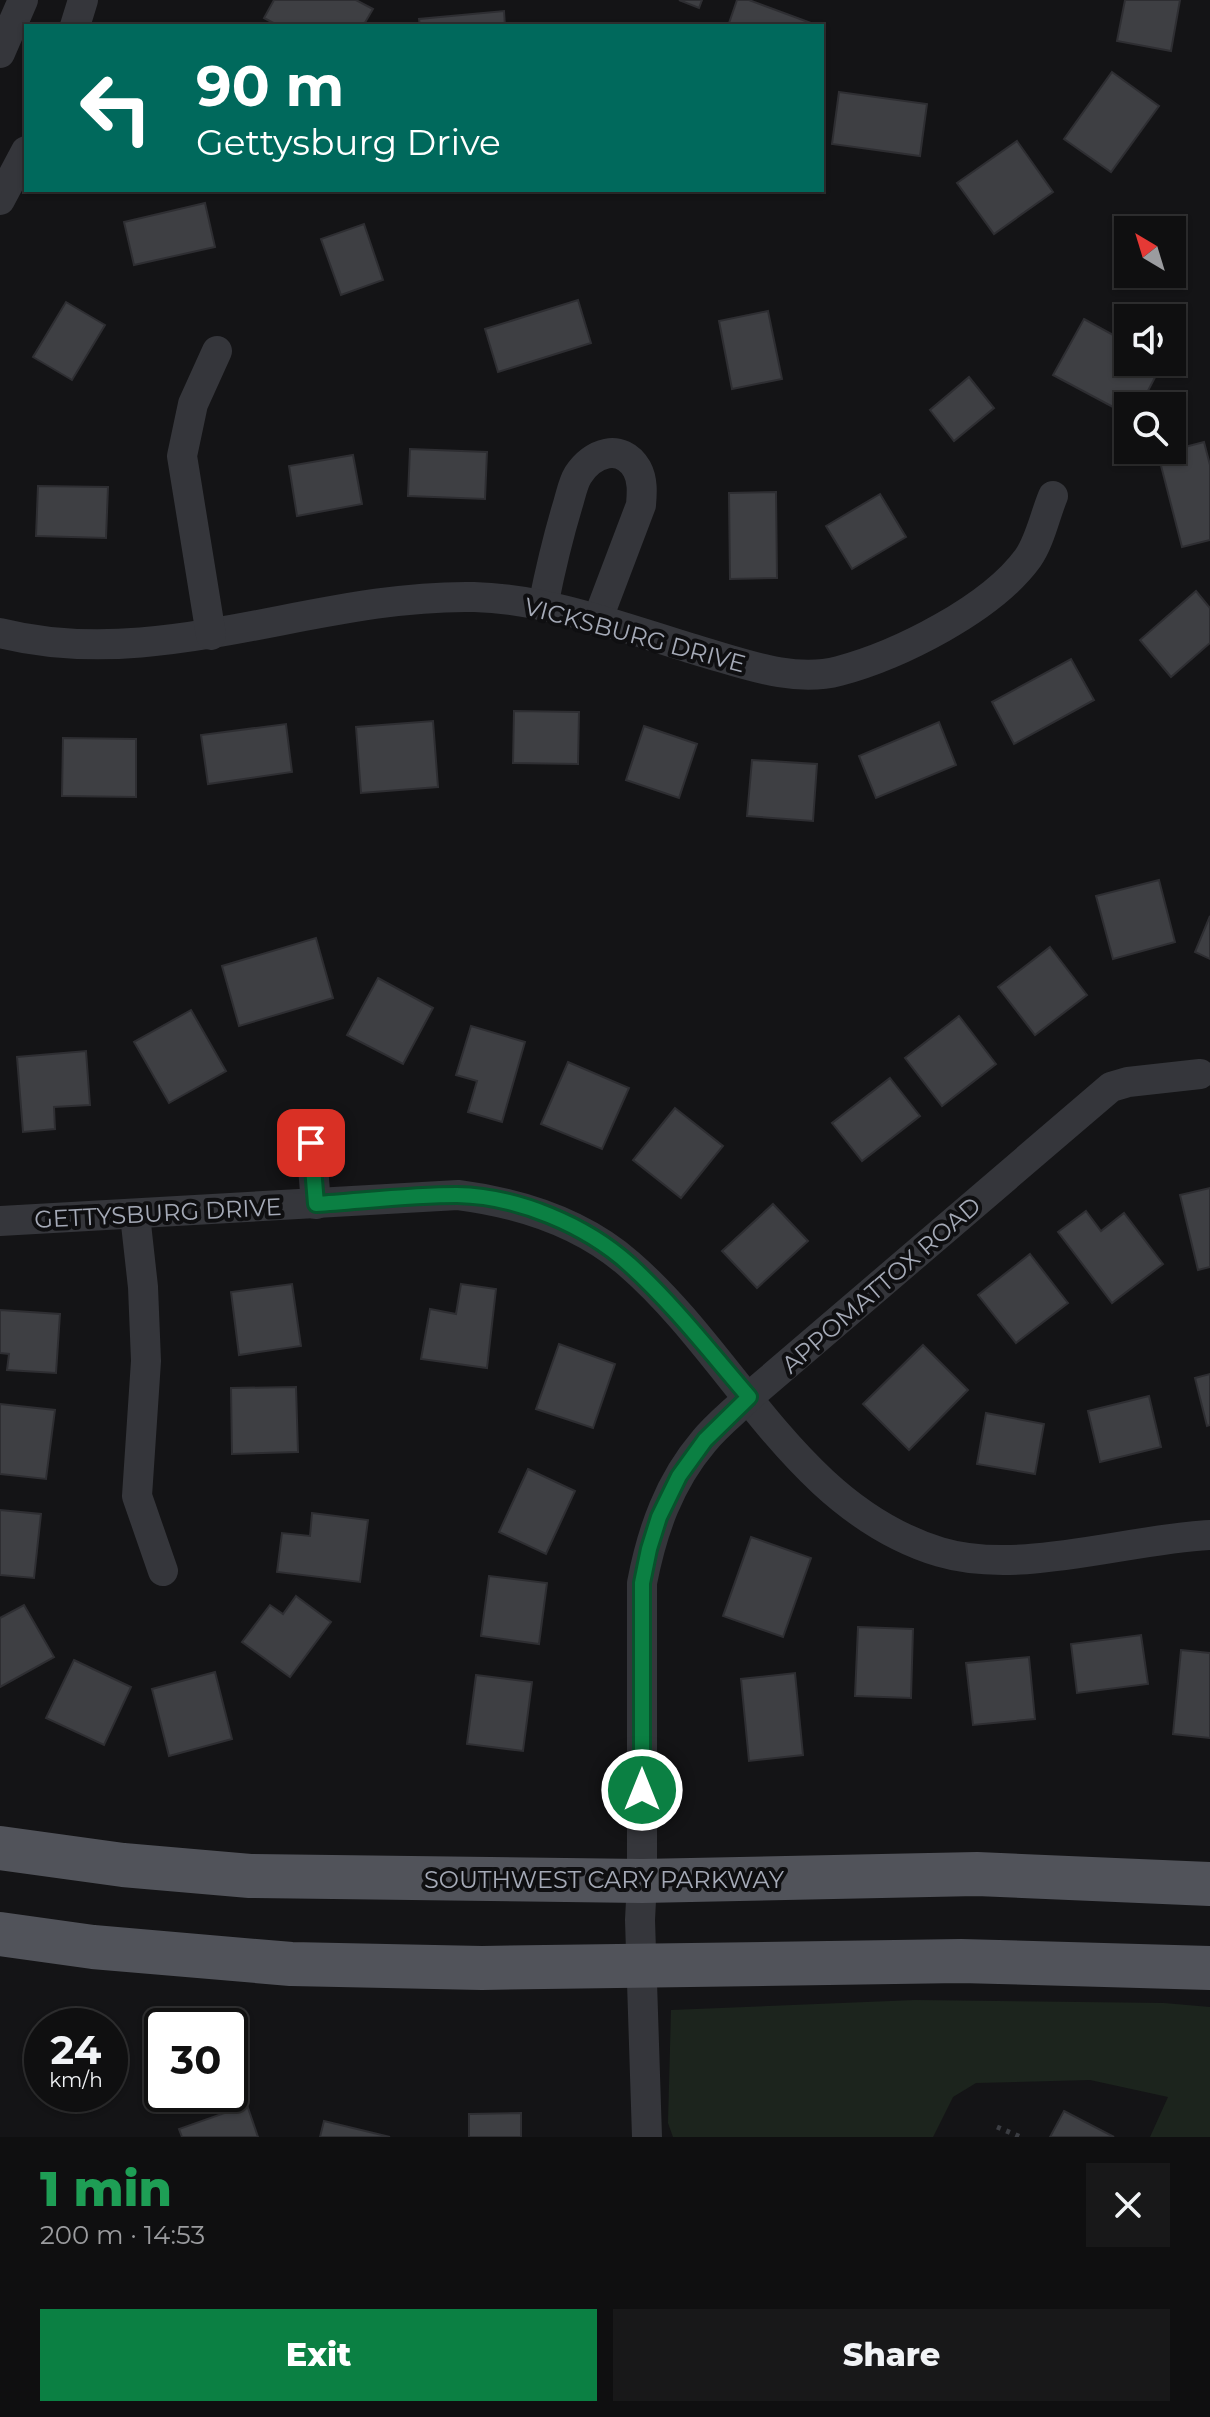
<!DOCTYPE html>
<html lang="en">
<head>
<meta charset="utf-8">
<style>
  body { margin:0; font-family:Montserrat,sans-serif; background:#181819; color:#f1f3f6; height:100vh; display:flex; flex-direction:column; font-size:30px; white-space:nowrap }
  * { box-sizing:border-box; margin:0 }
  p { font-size:26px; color:#9b9c9f }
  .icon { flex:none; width:44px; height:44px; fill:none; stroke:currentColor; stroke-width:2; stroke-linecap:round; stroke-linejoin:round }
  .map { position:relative; height:2137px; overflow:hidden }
  .side { display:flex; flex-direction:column; background:#0f0f10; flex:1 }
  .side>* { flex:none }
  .hud { position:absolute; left:24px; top:24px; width:800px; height:168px; border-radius:0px; box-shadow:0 2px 6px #0004,0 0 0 2px #2f2f30; background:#00695c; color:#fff; overflow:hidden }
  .needle { width:52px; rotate:322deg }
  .controls { position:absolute; left:1114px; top:216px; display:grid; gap:16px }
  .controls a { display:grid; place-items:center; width:72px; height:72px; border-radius:0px; background:#0f0f10; box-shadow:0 2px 6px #0004,0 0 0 2px #2f2f30; font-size:40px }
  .speed { position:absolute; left:24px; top:2008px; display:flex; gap:16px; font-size:40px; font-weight:700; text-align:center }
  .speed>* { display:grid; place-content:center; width:104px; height:104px; border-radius:50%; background:#0f0f10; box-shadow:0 2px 6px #0004,0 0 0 2px #2f2f30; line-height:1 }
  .speed small { font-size:20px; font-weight:400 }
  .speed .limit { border:4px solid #111; border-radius:12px; background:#fff; color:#111 }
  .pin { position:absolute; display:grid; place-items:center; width:68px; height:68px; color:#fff; margin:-34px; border-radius:16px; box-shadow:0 4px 12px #0006 }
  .me { position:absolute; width:88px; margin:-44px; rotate:0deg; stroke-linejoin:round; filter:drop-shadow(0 0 6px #0008) }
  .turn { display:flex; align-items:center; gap:28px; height:168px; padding:0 40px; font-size:36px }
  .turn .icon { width:104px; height:104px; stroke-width:2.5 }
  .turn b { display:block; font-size:56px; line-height:68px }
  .round { display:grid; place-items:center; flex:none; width:84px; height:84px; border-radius:0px; background:#181819 }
  .overview { display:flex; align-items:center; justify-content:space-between; height:136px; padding:0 40px }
  h1 { font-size:48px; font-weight:800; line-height:60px; color:#1e9e55 }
  .cta { display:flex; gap:16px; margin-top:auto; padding:16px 40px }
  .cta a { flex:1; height:92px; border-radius:0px; background:#0b8043; color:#fff; font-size:32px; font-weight:800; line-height:92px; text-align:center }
  .cta a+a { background:#181819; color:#f1f3f6 }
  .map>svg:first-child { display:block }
  .green { fill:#1c241d }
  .building { fill:#3e3f43; stroke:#2e2e32; stroke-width:2 }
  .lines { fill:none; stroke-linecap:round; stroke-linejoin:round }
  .path { stroke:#3b3d42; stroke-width:5; stroke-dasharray:4 6; stroke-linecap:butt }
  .street { stroke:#35363b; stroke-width:30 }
  .primary { stroke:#51535a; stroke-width:44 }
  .route-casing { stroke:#07532c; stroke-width:20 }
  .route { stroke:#0b8043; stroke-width:14 }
  .labels { text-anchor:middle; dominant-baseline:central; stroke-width:8; stroke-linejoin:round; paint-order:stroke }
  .street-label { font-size:24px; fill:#a5aab7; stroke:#0f0f11 }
</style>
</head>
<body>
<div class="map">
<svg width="1210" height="2137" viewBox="0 0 1210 2137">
  <rect width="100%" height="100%" fill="#141416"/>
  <polygon class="green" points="915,2000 1164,2003 1210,2007 1210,2137 1150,2137 1168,2097 1090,2080 976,2083 953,2097 933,2137 673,2137 668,2123 671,2010"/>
  <g class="building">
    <polygon points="274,0 356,0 373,9 363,26 279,26 264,18"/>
    <polygon points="679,0 702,0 699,8"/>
    <polygon points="737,0 749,0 819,26 728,26"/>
    <polygon points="1125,0 1180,0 1171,51 1117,41"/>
    <polygon points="504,11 505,26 420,26 419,19"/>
    <polygon points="1112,72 1159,106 1111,172 1064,139"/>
    <polygon points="839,92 927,104 920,156 832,144"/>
    <polygon points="1017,141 1053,192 994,234 957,183"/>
    <polygon points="205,203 215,247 134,265 124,222"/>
    <polygon points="364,224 383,280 341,295 321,239"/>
    <polygon points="578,300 591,343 498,372 485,329"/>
    <polygon points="66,302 105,325 72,380 33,357"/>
    <polygon points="768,311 782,379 732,389 719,321"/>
    <polygon points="1084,319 1128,343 1128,362 1163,362 1140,406 1128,406 1128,415 1053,375"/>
    <polygon points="969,377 994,408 954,441 930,410"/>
    <polygon points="1204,442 1210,465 1210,540 1182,547 1158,454"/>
    <polygon points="410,449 487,452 485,499 408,496"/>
    <polygon points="353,455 362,504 297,516 289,466"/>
    <polygon points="38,486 108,487 106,538 36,536"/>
    <polygon points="776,492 777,578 730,579 729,493"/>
    <polygon points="880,494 906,537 852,569 826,526"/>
    <polygon points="1196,591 1210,608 1210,643 1171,677 1140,640"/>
    <polygon points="1071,659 1094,700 1014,744 992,702"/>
    <polygon points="514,711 579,712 578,764 513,763"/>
    <polygon points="433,721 438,787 361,793 356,727"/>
    <polygon points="939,722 956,765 876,798 859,756"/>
    <polygon points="286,724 292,772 208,784 201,735"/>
    <polygon points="644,726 697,744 679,798 626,780"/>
    <polygon points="63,738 136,739 136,797 62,796"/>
    <polygon points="752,760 817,764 813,821 747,816"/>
    <polygon points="1159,880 1175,942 1113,959 1096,896"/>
    <polygon points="1210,916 1210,959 1195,952"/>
    <polygon points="316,938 333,998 239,1026 222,966"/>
    <polygon points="1050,947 1087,995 1035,1035 998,987"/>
    <polygon points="378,978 433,1008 403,1064 347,1035"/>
    <polygon points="191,1010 226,1071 169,1103 134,1042"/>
    <polygon points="959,1016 996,1064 942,1106 905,1058"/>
    <polygon points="471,1026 525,1042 502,1122 468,1112 477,1081 456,1075"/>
    <polygon points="86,1051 90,1105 54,1107 55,1129 23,1132 17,1057"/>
    <polygon points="568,1062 629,1088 602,1149 541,1124"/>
    <polygon points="890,1078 920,1116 862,1161 832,1123"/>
    <polygon points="675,1108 723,1146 681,1198 633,1160"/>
    <polygon points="1210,1188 1210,1267 1198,1270 1180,1195"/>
    <polygon points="773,1204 808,1241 757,1288 722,1251"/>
    <polygon points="1086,1211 1101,1231 1124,1213 1163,1264 1112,1303 1058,1232"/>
    <polygon points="1030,1254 1068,1303 1016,1343 978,1295"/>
    <polygon points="292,1284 301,1346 239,1355 231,1292"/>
    <polygon points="461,1284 496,1289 487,1368 421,1359 430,1309 456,1314"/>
    <polygon points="0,1310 60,1314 56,1373 7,1370 9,1354 0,1353"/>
    <polygon points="559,1344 615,1364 593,1428 536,1409"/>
    <polygon points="923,1345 968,1390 909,1450 863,1404"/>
    <polygon points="1210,1374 1210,1425 1207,1426 1195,1378"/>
    <polygon points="296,1387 298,1452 232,1454 231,1388"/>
    <polygon points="1149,1396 1161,1447 1100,1462 1088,1411"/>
    <polygon points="0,1404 55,1410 46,1479 0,1474"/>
    <polygon points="986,1413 1044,1424 1035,1474 977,1464"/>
    <polygon points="528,1469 575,1491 546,1554 499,1532"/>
    <polygon points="0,1510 41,1514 34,1578 0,1575"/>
    <polygon points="312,1513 368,1520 360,1582 277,1572 282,1533 310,1536"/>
    <polygon points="751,1537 811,1558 783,1637 723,1616"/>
    <polygon points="489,1576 547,1583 539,1644 481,1636"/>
    <polygon points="296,1596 331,1622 290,1677 242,1642 270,1605 283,1614"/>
    <polygon points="24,1605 54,1657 0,1687 0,1618"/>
    <polygon points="858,1627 913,1629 911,1698 855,1696"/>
    <polygon points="1141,1635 1148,1684 1077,1693 1071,1644"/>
    <polygon points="1181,1650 1210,1653 1210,1738 1173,1734"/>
    <polygon points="1029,1657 1035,1719 973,1725 966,1663"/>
    <polygon points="74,1660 131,1687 104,1745 46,1718"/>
    <polygon points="215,1672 232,1739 169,1756 152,1689"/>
    <polygon points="795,1673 803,1755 749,1761 741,1679"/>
    <polygon points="476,1675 532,1682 523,1751 467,1744"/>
    <polygon points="247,2105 258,2137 182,2137 179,2129"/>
    <polygon points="1064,2111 1114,2137 1050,2137"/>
    <polygon points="521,2113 521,2137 469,2137 469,2114"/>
    <polygon points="324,2121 390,2137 320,2137"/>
  </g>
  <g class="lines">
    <polyline class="path" points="997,2127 1021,2137"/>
    <g class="street">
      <polyline points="75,26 83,0"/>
      <polyline points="0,53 23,0"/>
      <polyline points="0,200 26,151"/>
      <path d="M 543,606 C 550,571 558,537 568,504 C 571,494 573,483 578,475 C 592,453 621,442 637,469 C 643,480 642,493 641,505 L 597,621"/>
      <path d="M 0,633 C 160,673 314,594 474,597 C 551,599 629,630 703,652 C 745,664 794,683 839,671 C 899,655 991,609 1028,558 C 1040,541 1045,515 1053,496"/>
      <polyline points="211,635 182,456 193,404 217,351"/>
      <polyline points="311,1143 316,1204"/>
      <polyline points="135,1215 143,1287 146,1361 137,1496 163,1571"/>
      <path d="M 0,1221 L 458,1195 C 520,1203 581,1222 629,1264 C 735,1356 797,1509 940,1552 C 1020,1576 1127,1539 1210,1535"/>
      <path d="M 647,2137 L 640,1920 L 642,1881 L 642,1583 C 652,1531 669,1482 704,1441 C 717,1425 734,1412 749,1397 L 1111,1087 L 1128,1082 L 1200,1074"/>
    </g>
    <g class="primary">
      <polyline points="0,1848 123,1865 250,1876 642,1881 977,1874 1210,1884"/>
      <polyline points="0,1934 93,1947 291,1964 482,1968 961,1961 1210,1968"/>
    </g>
  </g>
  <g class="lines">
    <g class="route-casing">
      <path id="route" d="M 311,1143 L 316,1204 C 362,1201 410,1195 457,1195 C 517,1196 586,1225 630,1265 C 674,1305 711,1353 749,1397 L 705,1440 L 679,1476 L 659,1517 L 649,1549 L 642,1583 L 642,1790"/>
    </g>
    <use href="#route" class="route"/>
  </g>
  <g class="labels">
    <g class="street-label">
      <text transform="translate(635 635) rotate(15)">VICKSBURG DRIVE</text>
      <text transform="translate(158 1213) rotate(-3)">GETTYSBURG DRIVE</text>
      <text transform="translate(881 1285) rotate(-41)">APPOMATTOX ROAD</text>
      <text x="604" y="1879">SOUTHWEST CARY PARKWAY</text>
    </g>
  </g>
</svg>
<div class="controls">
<a><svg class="needle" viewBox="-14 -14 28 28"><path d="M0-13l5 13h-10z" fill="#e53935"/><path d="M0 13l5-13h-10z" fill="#9b9c9f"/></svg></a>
<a><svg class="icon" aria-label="sound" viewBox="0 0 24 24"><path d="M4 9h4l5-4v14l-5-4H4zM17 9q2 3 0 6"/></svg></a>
<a><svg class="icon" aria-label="search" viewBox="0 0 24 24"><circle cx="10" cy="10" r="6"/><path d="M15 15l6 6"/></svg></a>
</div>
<div class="speed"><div>24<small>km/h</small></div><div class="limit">30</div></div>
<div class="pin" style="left:311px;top:1143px;background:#d93025"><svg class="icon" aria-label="arrive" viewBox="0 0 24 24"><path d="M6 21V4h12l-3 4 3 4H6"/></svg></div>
<svg class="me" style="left:642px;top:1790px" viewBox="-20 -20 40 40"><circle r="17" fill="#0b8043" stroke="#fff" stroke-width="3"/><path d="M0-11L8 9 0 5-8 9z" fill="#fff"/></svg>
<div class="hud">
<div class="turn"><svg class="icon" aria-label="left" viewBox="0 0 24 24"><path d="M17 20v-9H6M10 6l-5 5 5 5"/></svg><div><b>90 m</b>Gettysburg Drive</div></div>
</div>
</div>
<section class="side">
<div class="overview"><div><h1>1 min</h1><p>200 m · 14:53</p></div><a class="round"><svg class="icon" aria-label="close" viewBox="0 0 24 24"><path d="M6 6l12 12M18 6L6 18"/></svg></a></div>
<div class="cta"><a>Exit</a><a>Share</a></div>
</section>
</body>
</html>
